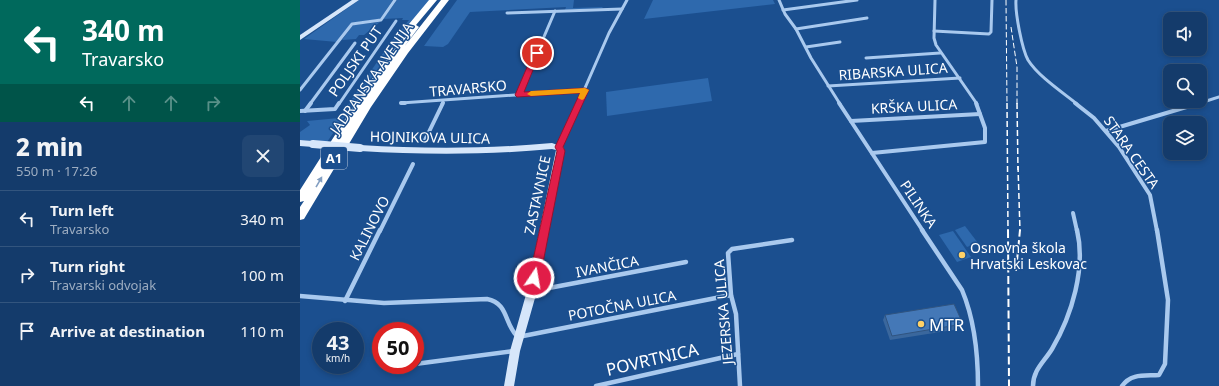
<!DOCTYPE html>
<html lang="en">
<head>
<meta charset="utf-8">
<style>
  body { margin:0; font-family:"Noto Sans",sans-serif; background:#214673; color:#f1f3f6; height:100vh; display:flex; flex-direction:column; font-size:15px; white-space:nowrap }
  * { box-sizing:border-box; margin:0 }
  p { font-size:13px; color:#9dadc1 }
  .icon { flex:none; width:22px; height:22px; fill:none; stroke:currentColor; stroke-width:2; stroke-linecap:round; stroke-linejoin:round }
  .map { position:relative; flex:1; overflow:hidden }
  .sheet { display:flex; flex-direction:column; background:#143b6b; width:300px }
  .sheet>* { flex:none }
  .top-card { background:#00695c; color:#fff; overflow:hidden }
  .buttons { position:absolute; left:863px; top:12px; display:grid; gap:8px }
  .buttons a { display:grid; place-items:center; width:44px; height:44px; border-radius:8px; background:#143b6b; box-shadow:0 2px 6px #0003,0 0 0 1px #33557e; font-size:20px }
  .speed { position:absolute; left:12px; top:322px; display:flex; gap:8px; font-size:20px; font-weight:700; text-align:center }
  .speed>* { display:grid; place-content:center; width:52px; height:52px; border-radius:50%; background:#143b6b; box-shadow:0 2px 6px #0003,0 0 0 1px #33557e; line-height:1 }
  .speed small { font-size:10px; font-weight:400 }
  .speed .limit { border:6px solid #d22; background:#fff; color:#111 }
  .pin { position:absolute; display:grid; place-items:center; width:34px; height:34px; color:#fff; margin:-17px; border:2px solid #fff; border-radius:50%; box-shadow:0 1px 4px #0007 }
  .me { position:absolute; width:44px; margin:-22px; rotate:12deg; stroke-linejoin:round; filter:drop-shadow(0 0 3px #0008) }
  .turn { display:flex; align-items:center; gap:14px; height:84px; padding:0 16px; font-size:18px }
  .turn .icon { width:52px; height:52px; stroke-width:2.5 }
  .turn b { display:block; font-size:28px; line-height:34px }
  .lanes { display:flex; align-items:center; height:38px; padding:0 16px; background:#0003; justify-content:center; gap:20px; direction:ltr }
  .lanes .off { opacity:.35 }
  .round { display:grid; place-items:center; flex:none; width:42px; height:42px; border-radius:8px; background:#214673 }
  .head { display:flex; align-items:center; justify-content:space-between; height:68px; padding:0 16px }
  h1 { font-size:24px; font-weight:800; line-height:30px }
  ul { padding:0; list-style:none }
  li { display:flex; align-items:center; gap:12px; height:56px; padding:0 16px; border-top:1px solid #33557e }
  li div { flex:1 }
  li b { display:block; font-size:15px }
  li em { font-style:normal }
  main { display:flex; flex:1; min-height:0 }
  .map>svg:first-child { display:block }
  .green { fill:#2e69ad }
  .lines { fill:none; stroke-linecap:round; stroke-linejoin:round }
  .street-far2 { stroke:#a9c9ee; stroke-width:3 }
  .street-far1 { stroke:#a9c9ee; stroke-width:4 }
  .street { stroke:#a9c9ee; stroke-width:4.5 }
  .secondary { fill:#d6e6fa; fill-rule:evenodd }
  .highway { fill:#fff; fill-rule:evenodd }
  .rail-far2 { stroke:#fff; stroke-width:1; stroke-dasharray:5.5 2.5; stroke-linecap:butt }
  .rail-far1 { stroke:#fff; stroke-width:1.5; stroke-dasharray:6 3; stroke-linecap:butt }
  .rail { stroke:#fff; stroke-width:2; stroke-dasharray:8 3.5; stroke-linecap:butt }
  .secondary-bridge { stroke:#d6e6fa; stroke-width:8 }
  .wall { fill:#3a679d }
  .building { fill:#4478b7; stroke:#305480 }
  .oneway { fill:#829ec1 }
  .route { fill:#e11d48; stroke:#92132f }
  .slow { fill:#f59e0b }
  .poi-dot { fill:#ffd166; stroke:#1b4f8f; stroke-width:1.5 }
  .labels { text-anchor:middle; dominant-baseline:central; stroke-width:3; stroke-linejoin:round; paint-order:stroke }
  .shield { fill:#1b4f8f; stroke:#bbcadd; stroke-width:1 }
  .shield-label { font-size:13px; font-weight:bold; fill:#fff }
  .street-label { font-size:14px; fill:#fff; stroke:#1b4f8f }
  .poi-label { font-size:14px; fill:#fff; stroke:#1b4f8f; text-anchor:start }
  .near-poi-label { font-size:17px; fill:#fff; stroke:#1b4f8f; text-anchor:start }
  .near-street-label { font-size:17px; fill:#fff; stroke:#1b4f8f }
</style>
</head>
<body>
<main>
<section class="sheet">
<div class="top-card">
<div class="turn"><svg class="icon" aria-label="left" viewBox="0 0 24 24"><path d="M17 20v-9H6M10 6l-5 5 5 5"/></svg><div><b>340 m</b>Travarsko</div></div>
<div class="lanes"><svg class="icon" aria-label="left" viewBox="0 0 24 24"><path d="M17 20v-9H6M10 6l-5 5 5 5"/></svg><svg class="icon off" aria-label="ahead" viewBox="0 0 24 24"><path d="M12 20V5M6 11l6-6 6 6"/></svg><svg class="icon off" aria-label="ahead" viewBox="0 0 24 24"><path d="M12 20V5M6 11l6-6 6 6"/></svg><svg class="icon off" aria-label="right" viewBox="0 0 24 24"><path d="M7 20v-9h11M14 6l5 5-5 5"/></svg></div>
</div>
<div class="head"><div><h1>2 min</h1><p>550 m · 17:26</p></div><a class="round"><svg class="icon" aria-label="close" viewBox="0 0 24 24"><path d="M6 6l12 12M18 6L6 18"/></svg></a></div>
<ul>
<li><svg class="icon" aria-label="left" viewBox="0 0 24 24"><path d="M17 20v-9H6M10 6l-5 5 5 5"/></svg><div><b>Turn left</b><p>Travarsko</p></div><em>340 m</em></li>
<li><svg class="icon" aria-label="right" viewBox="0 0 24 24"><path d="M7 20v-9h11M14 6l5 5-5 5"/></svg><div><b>Turn right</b><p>Travarski odvojak</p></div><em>100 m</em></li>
<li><svg class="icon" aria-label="arrive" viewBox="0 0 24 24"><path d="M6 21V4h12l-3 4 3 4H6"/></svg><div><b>Arrive at destination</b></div><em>110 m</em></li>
</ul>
</section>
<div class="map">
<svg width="919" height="386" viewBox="0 0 919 386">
  <rect width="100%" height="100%" fill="#1b4f8f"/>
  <g class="green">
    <polygon points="59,0 93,0 80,19 51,23 37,42 4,39"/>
    <polygon points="97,0 131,0 99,38 27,142 0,140 0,132 10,125 7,121 39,118 90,43 109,20 102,20 103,18 83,19"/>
    <polygon points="157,0 274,0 273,8 303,7 302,8 265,10 266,7 170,12 148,44 143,47 124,46"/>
    <polygon points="353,0 473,0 475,4 344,19"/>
    <polygon points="80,22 64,35 59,35 56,39 42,40 53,25"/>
    <polygon points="408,78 412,101 307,116 306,92"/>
    <polygon points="665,226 678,243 667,247 655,230"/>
    <polygon points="653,231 671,257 657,262 639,235"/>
  </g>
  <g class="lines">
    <g class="street-far2">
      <polyline points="479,0 485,14 496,29 511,58 540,104"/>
      <polyline points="635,0 634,38 636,45 677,104"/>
      <path d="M 716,0 C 715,13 722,49 728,60 C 738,76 762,92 777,104"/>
      <polyline points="483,10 557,0"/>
      <polyline points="207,13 322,9"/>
      <polyline points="496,29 567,18"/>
      <polyline points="634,31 689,34 691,32 692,0"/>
      <polyline points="506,47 540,42"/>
      <polyline points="566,58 640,53"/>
      <polyline points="528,86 660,78"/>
      <polyline points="0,90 52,24 81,20 95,0"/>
      <polyline points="219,95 255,11"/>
      <polyline points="101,103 285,90"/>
      <polyline points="10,104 55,43"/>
      <polyline points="39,104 96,21"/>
      <polyline points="142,104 143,102"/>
      <polyline points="278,104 309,33 327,0"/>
      <polyline points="897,104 919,97"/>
    </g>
    <g class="street-far1">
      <polyline points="101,103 105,103"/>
      <polyline points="539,103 623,231"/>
      <polyline points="775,103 794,118 819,147 850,195 857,231"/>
      <polyline points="0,111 35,109 39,103"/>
      <polyline points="5,111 11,103"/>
      <polyline points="551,121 680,114"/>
      <polyline points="806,131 900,103"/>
      <polyline points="125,140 143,103"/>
      <polyline points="259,147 278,103"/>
      <polyline points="572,153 685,142 685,128 676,103"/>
      <polyline points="773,213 777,231"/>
      <polyline points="80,231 113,164"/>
    </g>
    <g class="street">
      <path d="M 622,230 L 662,290 C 675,321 678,353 678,386"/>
      <polyline points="233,291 386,262"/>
      <path d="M 0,296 L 84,303 L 187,299 C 209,303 204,325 218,337 L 431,295"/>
      <polyline points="45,301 80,230"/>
      <polyline points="115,364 214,351"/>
      <polyline points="94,366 104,365"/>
      <polyline points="296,386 438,354"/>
      <polyline points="440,386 436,314 431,295 428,253 432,249 492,240"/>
      <path d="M 733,386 C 733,370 744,362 752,349 C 772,315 786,268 777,230"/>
      <path d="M 822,386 C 831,373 845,376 859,375 L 865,364 L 868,300 L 857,230"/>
    </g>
    <g class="secondary">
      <polygon points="52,0 59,0 0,40 0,35"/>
      <polygon points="0,140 13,141 17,144 13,147 0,146"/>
      <path d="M 252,143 L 263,147 L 264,149 L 237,291 L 220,351 L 214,386 L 204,386 L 210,351 L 227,291 L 256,150 L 252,149 C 188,155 124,155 60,151 L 56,148 L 60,145 C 124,149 188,149 252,143 Z"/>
    </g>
    <polygon class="highway" points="129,0 137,0 116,25 119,27 104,47 141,0 149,0 108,53 71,107 4,219 0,220 0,207 4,201 0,202 0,190 63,91 107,32 104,30"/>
    <g class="rail-far2">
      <polyline points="706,0 707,104"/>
      <polyline points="711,27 717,67 717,104"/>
    </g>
    <g class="rail-far1">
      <polyline points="707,103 708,231"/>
      <polyline points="717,103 718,170"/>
      <polyline points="718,166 720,231"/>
    </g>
    <g class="rail">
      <polyline points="708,230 709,386"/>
      <polyline points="716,271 720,230"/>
    </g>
    <polyline class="secondary-bridge" points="13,144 60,148"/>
  </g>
  <polygon class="wall" points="585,315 663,324 659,329 590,340 583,320"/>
  <polygon class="building" points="654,304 663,324 592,336 585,315"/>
  <defs><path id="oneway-solid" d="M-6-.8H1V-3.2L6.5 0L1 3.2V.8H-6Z"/></defs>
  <use class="oneway" href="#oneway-solid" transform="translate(19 182) rotate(-60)"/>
  <polygon class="route" points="234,51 240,53 224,92 285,88 289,90 263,147 265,151 240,278 238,282 234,283 231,282 229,278 257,151 255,147 280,93 217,97 215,95"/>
  <polygon class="slow" points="285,88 289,90 284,99 282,100 278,98 280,93 231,96 227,94 231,91"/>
  <g class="poi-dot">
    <circle cx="662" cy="255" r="4"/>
    <circle cx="621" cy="324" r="4"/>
  </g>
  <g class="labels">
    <rect class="shield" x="21" y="147" width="26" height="22" rx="3"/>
    <g class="shield-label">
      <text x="34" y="158">A1</text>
    </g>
    <g class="street-label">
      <text transform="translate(55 61) rotate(-55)">POLJSKI PUT</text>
      <text transform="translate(593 71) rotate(-4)">RIBARSKA ULICA</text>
      <text transform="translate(71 78) rotate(-55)">JADRANSKA AVENIJA</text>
      <text transform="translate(168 88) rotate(-5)">TRAVARSKO</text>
      <text transform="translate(614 106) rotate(-3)">KRŠKA ULICA</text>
      <text transform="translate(130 137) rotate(1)">HOJNIKOVA ULICA</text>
      <text transform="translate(832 152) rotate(55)">STARA CESTA</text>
      <text transform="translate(237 195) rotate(-78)">ZASTAVNICE</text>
      <text transform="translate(619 204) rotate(56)">PILINKA</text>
      <text transform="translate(69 228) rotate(-63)">KALINOVO</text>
      <text transform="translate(307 266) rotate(-11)">IVANČICA</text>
      <text transform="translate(322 305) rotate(-11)">POTOČNA ULICA</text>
      <text transform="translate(423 312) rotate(-95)">JEZERSKA ULICA</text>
    </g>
    <g class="poi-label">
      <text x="670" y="247">Osnovna škola<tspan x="670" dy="16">Hrvatski Leskovac</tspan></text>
    </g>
    <g class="near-poi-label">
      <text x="629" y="324">MTR</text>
    </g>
    <g class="near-street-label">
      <text transform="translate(352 359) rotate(-13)">POVRTNICA</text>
    </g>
  </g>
</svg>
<div class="buttons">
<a><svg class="icon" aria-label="sound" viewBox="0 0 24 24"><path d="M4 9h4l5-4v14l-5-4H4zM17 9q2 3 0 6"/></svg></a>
<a><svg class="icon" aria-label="search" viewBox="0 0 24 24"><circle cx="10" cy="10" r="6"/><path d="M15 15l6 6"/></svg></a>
<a><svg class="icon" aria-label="layers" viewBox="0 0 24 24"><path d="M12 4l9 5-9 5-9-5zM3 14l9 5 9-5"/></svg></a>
</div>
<div class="speed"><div>43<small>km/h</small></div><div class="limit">50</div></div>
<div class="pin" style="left:237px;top:53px;background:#d93025"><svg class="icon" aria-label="arrive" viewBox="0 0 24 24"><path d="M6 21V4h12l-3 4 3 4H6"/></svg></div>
<svg class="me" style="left:234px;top:278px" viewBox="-20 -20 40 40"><circle r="17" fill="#e11d48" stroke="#fff" stroke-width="3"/><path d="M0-11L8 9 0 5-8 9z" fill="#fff"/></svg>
</div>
</main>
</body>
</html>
